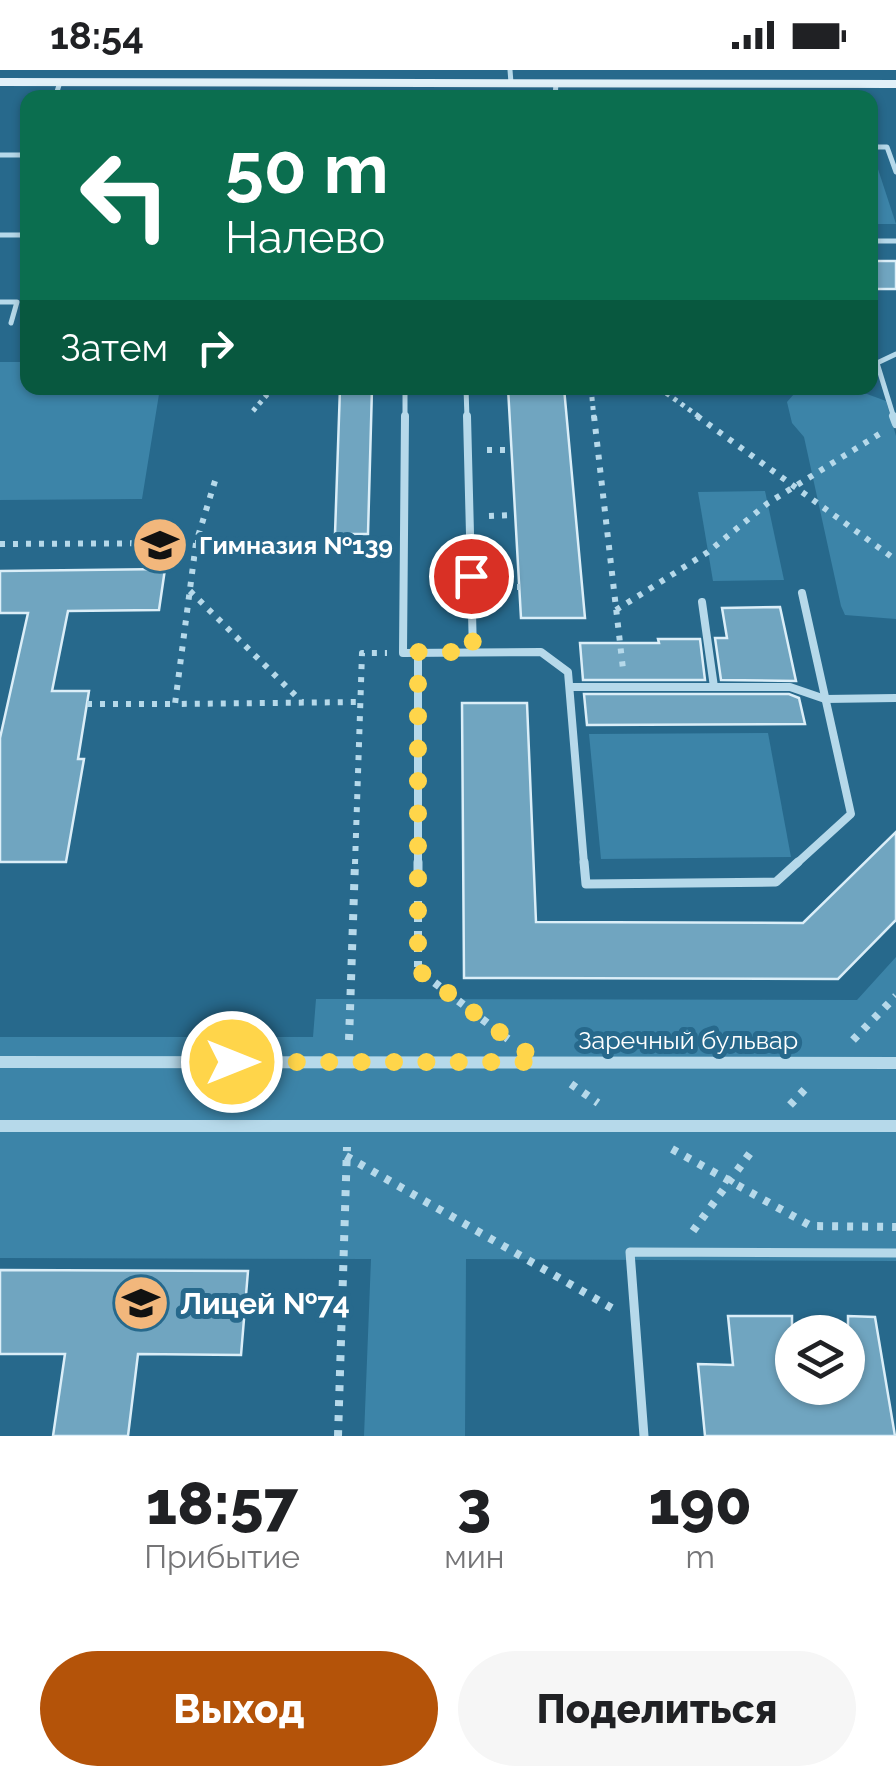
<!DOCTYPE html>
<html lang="ru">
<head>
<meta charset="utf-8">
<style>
  body { margin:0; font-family:Raleway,sans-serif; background:#f6f6f6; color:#202124; height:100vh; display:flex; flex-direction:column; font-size:38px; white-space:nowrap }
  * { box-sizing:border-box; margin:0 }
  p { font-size:32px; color:#757577 }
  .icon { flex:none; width:55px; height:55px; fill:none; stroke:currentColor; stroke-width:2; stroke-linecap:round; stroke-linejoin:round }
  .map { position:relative; height:1366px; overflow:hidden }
  .drawer { display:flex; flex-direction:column; background:#fff; flex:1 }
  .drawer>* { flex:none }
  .guide { position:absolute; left:20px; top:20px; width:858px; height:305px; border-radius:20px; box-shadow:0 2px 8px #0004; background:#0b6e4f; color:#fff; overflow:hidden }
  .fabs { position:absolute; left:775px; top:1245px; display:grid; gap:20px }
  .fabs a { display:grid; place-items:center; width:90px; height:90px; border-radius:50%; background:#fff; box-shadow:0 2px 8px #0004; font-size:50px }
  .pin { position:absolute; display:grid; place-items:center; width:85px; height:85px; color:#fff; margin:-42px; border:5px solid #fff; border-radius:50%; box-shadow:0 2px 10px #0007 }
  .me { position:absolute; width:110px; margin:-55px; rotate:90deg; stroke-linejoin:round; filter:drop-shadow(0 0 8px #0008) }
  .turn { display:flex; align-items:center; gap:35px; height:210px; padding:0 40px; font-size:45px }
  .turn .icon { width:130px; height:130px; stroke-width:2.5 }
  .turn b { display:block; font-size:70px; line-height:85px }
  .then { display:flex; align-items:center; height:95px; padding:0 40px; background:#0003; gap:20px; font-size:38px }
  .eta { display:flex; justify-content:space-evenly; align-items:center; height:170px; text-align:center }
  .eta b { font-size:60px; font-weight:800; line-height:70px }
  .cta { display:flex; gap:20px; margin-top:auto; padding:20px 40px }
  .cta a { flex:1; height:115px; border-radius:60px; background:#b45309; color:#fff; font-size:40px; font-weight:800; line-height:115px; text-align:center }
  .cta a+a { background:#f6f6f6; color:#202124 }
  .status { display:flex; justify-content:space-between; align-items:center; height:70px; padding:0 50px; background:#fff; direction:ltr }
  .status svg { height:28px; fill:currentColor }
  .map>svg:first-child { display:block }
  .green { fill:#3c84a8 }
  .building { fill:#70a5c0; stroke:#dbeef8; stroke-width:2.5 }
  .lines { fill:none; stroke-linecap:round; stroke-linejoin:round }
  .path-far2 { stroke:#b6d9ea; stroke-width:5; stroke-dasharray:4 5; stroke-linecap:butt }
  .path-far1 { stroke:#b6d9ea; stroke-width:6; stroke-dasharray:5 8; stroke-linecap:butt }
  .path { stroke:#b6d9ea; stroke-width:8; stroke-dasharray:6 9; stroke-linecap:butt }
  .lane-far2 { stroke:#b6d9ea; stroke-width:5 }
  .lane-far1 { stroke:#b6d9ea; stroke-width:8 }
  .lane { stroke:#b6d9ea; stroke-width:9 }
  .street { stroke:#b6d9ea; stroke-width:12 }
  .secondary { fill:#e1f0f8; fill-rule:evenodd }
  .route { stroke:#ffd54a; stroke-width:18; stroke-dasharray:0 32.4 }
  .labels { text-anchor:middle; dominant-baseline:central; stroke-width:10; stroke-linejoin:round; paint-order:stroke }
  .poi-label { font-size:25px; font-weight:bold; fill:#fff; stroke:#27698c; text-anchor:start }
  .street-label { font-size:25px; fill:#fff; stroke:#27698c }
  .near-poi-label { font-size:30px; font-weight:bold; fill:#fff; stroke:#27698c; text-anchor:start }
</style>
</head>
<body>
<div class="status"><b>18:54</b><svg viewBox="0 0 49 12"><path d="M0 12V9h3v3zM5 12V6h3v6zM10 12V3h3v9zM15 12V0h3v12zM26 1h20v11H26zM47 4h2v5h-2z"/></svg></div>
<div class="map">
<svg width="896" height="1366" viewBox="0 0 896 1366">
  <rect width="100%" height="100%" fill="#27698c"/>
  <g class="green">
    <polygon points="870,87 874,87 896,154 870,154"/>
    <polygon points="0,292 27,292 28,318 160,318 142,429 0,430"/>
    <polygon points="794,324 867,324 886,331 896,366 896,549 845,545 841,536 804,367 792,353 787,332"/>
    <polygon points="765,421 784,510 713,511 698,422"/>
    <polygon points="768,663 791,787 601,789 589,664"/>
    <polygon points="896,887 896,1191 466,1189 465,1366 364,1366 371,1189 0,1188 0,967 313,967 316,929 857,930"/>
  </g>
  <g class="building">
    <rect x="870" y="191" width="26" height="28"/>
    <polygon points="340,318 372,318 368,464 335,464"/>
    <polygon points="508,318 564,318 585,548 521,548"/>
    <polygon points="165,499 159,540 68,541 52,621 89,621 78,689 84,689 66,792 0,792 0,668 28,543 0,543 0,501"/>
    <polygon points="780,537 796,611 721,610 715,568 727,568 722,538"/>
    <polygon points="658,569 700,569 705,610 583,610 580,573 659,573"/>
    <polygon points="584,624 789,624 799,628 805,654 587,655"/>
    <polygon points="462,633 527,633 536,852 803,853 896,762 896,850 838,909 464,908"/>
    <polygon points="0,1200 248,1201 241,1285 138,1284 128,1366 53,1366 65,1284 0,1284"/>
    <polygon points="728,1246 792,1246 792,1318 848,1318 848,1246 875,1247 895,1366 705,1366 698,1294 733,1295"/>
  </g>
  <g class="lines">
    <g class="path-far2">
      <polyline points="591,318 594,348"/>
      <polyline points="659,318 701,348"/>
      <polyline points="484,319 508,319"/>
      <polyline points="253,341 273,318"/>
    </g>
    <g class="path-far1">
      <polyline points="594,346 623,599"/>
      <polyline points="697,346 896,490"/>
      <polyline points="487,380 511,380"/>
      <polyline points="215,411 196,473 175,634 360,632"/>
      <polyline points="489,446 515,445"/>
      <polyline points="0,474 196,473"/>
      <polyline points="491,517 520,517"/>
      <polyline points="190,521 302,632"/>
      <polyline points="616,540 708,482 768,433 881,363"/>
      <polyline points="87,634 175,634"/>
      <polyline points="355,794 362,583 387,583"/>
    </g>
    <g class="path">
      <polyline points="418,831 418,900 508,969"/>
      <polyline points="349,970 355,792"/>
      <polyline points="853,970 896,926"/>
      <polyline points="571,1014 598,1033"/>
      <polyline points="790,1035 809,1015"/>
      <polyline points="672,1079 811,1156 896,1157"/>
      <polyline points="346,1086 617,1241"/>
      <polyline points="693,1161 753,1079"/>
      <polyline points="338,1366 347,1077"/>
    </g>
    <g class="lane-far2">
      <polyline points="510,0 511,13"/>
      <polyline points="55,28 60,12"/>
      <polyline points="555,28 556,13"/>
      <polyline points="870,77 887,77 896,102"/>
      <polyline points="0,85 28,85"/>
      <polyline points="0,165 28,165"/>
      <polyline points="870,171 896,171"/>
      <polyline points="0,232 17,232 11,253"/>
      <polyline points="466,318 467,348"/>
      <polyline points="405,348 405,318"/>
      <polyline points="894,348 877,293 896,284"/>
    </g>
    <g class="lane-far1">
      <polyline points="405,346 403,583 541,582 568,602 584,794"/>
      <polyline points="467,346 473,582"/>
      <polyline points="893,346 896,354"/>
      <polyline points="702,532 714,617"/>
      <polyline points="418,583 418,794"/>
      <polyline points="570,617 790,617 825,629 896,628"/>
      <polyline points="796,794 851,744 802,523"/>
    </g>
    <g class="lane">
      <polyline points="418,792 418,811"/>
      <polyline points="584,792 586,814 776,812 798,792"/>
      <polyline points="644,1366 630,1182 896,1183"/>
    </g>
    <g class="street">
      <polyline points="0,992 896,993"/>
      <polyline points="0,1056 896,1056"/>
    </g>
    <polygon class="secondary" points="0,8 896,10 896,18 0,16"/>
  </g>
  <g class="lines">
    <polyline class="route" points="232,992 539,992 418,900 418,582 473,582 471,506"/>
  </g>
  <defs>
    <g id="school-disc" transform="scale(2.875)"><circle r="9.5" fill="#f2b77c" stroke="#27698c"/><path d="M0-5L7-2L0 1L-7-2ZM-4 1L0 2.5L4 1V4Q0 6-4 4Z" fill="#111"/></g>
  </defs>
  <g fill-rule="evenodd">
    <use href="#school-disc" x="160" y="475"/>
    <use href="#school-disc" x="141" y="1233"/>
  </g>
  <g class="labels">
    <g class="poi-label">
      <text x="199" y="475">Гимназия №139</text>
    </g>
    <g class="street-label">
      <text x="688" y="970">Заречный бульвар</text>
    </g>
    <g class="near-poi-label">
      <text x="180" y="1233">Лицей №74</text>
    </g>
  </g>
</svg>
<div class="fabs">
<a><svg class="icon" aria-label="layers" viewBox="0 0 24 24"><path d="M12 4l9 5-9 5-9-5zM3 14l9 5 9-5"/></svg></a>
</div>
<div class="pin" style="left:471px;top:506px;background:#d93025"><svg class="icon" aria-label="arrive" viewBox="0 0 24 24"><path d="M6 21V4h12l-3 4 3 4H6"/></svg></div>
<svg class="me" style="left:232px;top:992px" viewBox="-20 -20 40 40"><circle r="17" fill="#ffd54a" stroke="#fff" stroke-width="3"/><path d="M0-11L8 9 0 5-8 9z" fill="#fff"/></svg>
<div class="guide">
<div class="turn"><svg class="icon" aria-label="left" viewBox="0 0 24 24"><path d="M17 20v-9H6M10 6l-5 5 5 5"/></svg><div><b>50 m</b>Налево</div></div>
<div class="then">Затем<svg class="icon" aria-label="right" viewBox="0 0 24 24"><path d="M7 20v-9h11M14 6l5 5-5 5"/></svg></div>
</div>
</div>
<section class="drawer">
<div class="eta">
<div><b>18:57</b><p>Прибытие</p></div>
<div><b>3</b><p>мин</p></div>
<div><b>190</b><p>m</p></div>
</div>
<div class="cta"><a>Выход</a><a>Поделиться</a></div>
</section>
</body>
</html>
